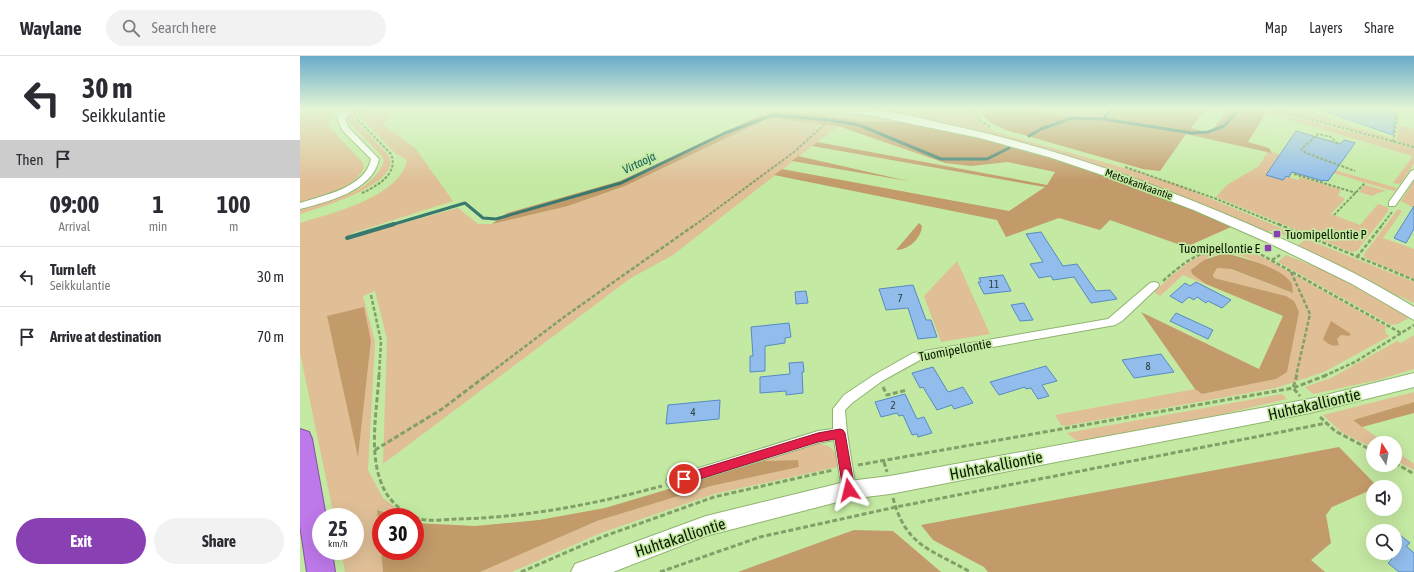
<!DOCTYPE html>
<html lang="en">
<head>
<meta charset="utf-8">
<style>
  body { margin:0; font-family:"Asap Condensed",sans-serif; background:#f2f2f3; color:#2b2b33; height:100vh; display:flex; flex-direction:column; font-size:15px; white-space:nowrap }
  * { box-sizing:border-box; margin:0 }
  p { font-size:13px; color:#7c7c81 }
  .icon { flex:none; width:22px; height:22px; fill:none; stroke:currentColor; stroke-width:2; stroke-linecap:round; stroke-linejoin:round }
  .map { position:relative; flex:1; overflow:hidden }
  .panel { display:flex; flex-direction:column; background:#fff; width:300px }
  .panel>* { flex:none }
  .hud { background:#fff; color:#2b2b33; overflow:hidden }
  .needle { width:26px; rotate:349deg }
  .controls { position:absolute; left:1066px; top:380px; display:grid; gap:8px }
  .controls a { display:grid; place-items:center; width:36px; height:36px; border-radius:50%; background:#fff; box-shadow:0 4px 16px #0002; font-size:20px }
  .speed { position:absolute; left:12px; top:452px; display:flex; gap:8px; font-size:20px; font-weight:700; text-align:center }
  .speed>* { display:grid; place-content:center; width:52px; height:52px; border-radius:50%; background:#fff; box-shadow:0 4px 16px #0002; line-height:1 }
  .speed small { font-size:10px; font-weight:400 }
  .speed .limit { border:6px solid #d22; background:#fff; color:#111 }
  .pin { position:absolute; display:grid; place-items:center; width:34px; height:34px; color:#fff; margin:-17px; border:2px solid #fff; border-radius:50%; box-shadow:0 1px 4px #0007 }
  .me { position:absolute; width:44px; margin:-22px; rotate:350deg; stroke-linejoin:round; filter:drop-shadow(0 0 3px #0008) }
  .turn { display:flex; align-items:center; gap:14px; height:84px; padding:0 16px; font-size:18px }
  .turn .icon { width:52px; height:52px; stroke-width:2.5 }
  .turn b { display:block; font-size:28px; line-height:34px }
  .then { display:flex; align-items:center; height:38px; padding:0 16px; background:#0003; gap:8px; font-size:15px }
  .eta { display:flex; justify-content:space-evenly; align-items:center; height:68px; text-align:center }
  .eta b { font-size:24px; font-weight:700; line-height:28px }
  .action { display:flex; gap:8px; margin-top:auto; padding:8px 16px }
  .action a { flex:1; height:46px; border-radius:24px; background:#8840b2; color:#fff; font-size:16px; font-weight:700; line-height:46px; text-align:center }
  .action a+a { background:#f2f2f3; color:#2b2b33 }
  ul { padding:0; list-style:none }
  li { display:flex; align-items:center; gap:12px; height:60px; padding:0 16px; border-top:1px solid #e1e1e2 }
  li div { flex:1 }
  li b { display:block; font-size:15px }
  li em { font-style:normal }
  header { display:flex; align-items:center; gap:24px; box-sizing:border-box; height:56px; padding:0 20px; background:#fff; border-bottom:1px solid #e1e1e2 }
  header strong { font-size:19px }
  nav { display:flex; gap:22px; margin-inline-start:auto; font-size:14px }
  .search { width:280px; height:36px; background:#f2f2f3; display:flex; align-items:center; gap:10px; box-sizing:border-box; padding:0 14px; border-radius:22px; color:#7c7c81; font-size:15px }
  main { display:flex; flex:1; min-height:0 }
  .map>svg:first-child { display:block }
  .green { fill:#e0bf97; fill-rule:evenodd }
  .forest { fill:#c39a69 }
  .lines { fill:none; stroke-linecap:round; stroke-linejoin:round }
  .stream-far1 { stroke:#39786e; stroke-width:3 }
  .stream { stroke:#39786e; stroke-width:4 }
  .building { fill:#91bceb; stroke:#568bc3 }
  .street-casing { stroke:#90b46f; stroke-width:2 }
  .secondary-casing { stroke:#90b46f; stroke-width:2 }
  .highway-casing { stroke:#7f5798; stroke-width:2 }
  .path-far2 { stroke:#839f69; stroke-width:2; stroke-dasharray:3 1.5; stroke-linecap:butt }
  .path-far1 { stroke:#839f69; stroke-width:2.5; stroke-dasharray:4 2; stroke-linecap:butt }
  .path { stroke:#839f69; stroke-width:3; stroke-dasharray:5 2.5; stroke-linecap:butt }
  .street { fill:#fff; fill-rule:evenodd }
  .secondary { fill:#fff; fill-rule:evenodd }
  .highway { fill:#bd78e9; fill-rule:evenodd }
  .route { fill:#e11d48; stroke:#92132f }
  .poi-dot { fill:#8840b2; stroke:#c4e9a2; stroke-width:1.5 }
  .labels { text-anchor:middle; dominant-baseline:central; stroke-width:3.5; stroke-linejoin:round; paint-order:stroke }
  .far-street-label { font-size:11px; fill:#0c1901; stroke:#c4e9a2 }
  .number-label { font-size:11px; fill:#2d423c }
  .far-water-label { font-size:12px; font-style:italic; fill:#145b59; stroke:#c4e9a2 }
  .poi-label { font-size:13px; fill:#0c1901; stroke:#c4e9a2; text-anchor:start }
  .street-label { font-size:13px; fill:#0c1901; stroke:#c4e9a2 }
  .near-street-label { font-size:16px; fill:#0c1901; stroke:#c4e9a2 }
</style>
</head>
<body>
<header>
<strong>Waylane</strong>
<div class="search"><svg class="icon" aria-label="search" viewBox="0 0 24 24"><circle cx="10" cy="10" r="6"/><path d="M15 15l6 6"/></svg>Search here</div>
<nav><a>Map</a><a>Layers</a><a>Share</a></nav>
</header>
<main>
<section class="panel">
<div class="hud">
<div class="turn"><svg class="icon" aria-label="left" viewBox="0 0 24 24"><path d="M17 20v-9H6M10 6l-5 5 5 5"/></svg><div><b>30 m</b>Seikkulantie</div></div>
<div class="then">Then<svg class="icon" aria-label="arrive" viewBox="0 0 24 24"><path d="M6 21V4h12l-3 4 3 4H6"/></svg></div>
</div>
<div class="eta">
<div><b>09:00</b><p>Arrival</p></div>
<div><b>1</b><p>min</p></div>
<div><b>100</b><p>m</p></div>
</div>
<ul>
<li><svg class="icon" aria-label="left" viewBox="0 0 24 24"><path d="M17 20v-9H6M10 6l-5 5 5 5"/></svg><div><b>Turn left</b><p>Seikkulantie</p></div><em>30 m</em></li>
<li><svg class="icon" aria-label="arrive" viewBox="0 0 24 24"><path d="M6 21V4h12l-3 4 3 4H6"/></svg><div><b>Arrive at destination</b></div><em>70 m</em></li>
</ul>
<div class="action"><a>Exit</a><a>Share</a></div>
</section>
<div class="map">
<svg width="1114" height="516" viewBox="0 0 1114 516">
  <rect width="100%" height="100%" fill="#c4e9a2"/>
  <g class="green">
    <path d="M 0,53 L 39,53 L 32,58 L 29,69 L 31,73 L 62,106 L 64,111 C 56,133 20,140 0,147 Z"/>
    <path d="M 55,53 L 63,53 L 55,59 L 54,63 L 88,99 C 105,128 18,152 0,158 L 0,153 C 27,145 75,137 84,104 L 82,100 L 47,64 L 48,59 Z"/>
    <path d="M 70,53 L 84,53 L 92,61 L 84,67 L 84,69 L 115,92 L 153,145 L 53,177 L 45,182 L 45,183 L 158,152 L 178,168 L 192,168 L 268,150 L 325,130 L 469,62 L 538,70 L 373,199 L 331,222 L 83,408 L 87,283 L 75,235 L 63,240 L 75,286 L 68,414 L 83,442 L 108,461 C 98,461 87,455 77,454 L 83,516 L 45,516 L 41,495 L 55,495 L 55,461 L 34,461 L 0,297 L 0,167 C 32,157 100,141 107,104 L 95,97 L 61,62 L 63,57 ZM 27,260 L 71,285 L 58,399 Z"/>
    <polygon points="458,53 535,54 534,58 621,68 580,65 563,66 517,58"/>
    <polygon points="592,53 670,55 682,68 695,76 835,115 880,130 1000,180 994,184 973,174 969,176 941,167 844,127 590,54"/>
    <polygon points="692,53 809,53 802,60 797,61 772,60 723,53 689,55 684,57 683,60 679,55"/>
    <polygon points="959,53 969,53 1031,71 1114,92 1114,108 1100,128 1093,127 1113,100 966,57"/>
    <polygon points="1003,53 1014,53 1011,55 1053,71 1091,82 1091,84 984,55"/>
    <polygon points="1099,69 1114,73 1114,90 1096,85"/>
    <polygon points="968,95 1097,132 1094,135 1086,133 1004,108 1003,110 977,102 967,119 983,124 986,120 998,124 1000,121 1041,134 1038,139 1045,143 1031,158 1060,169 1078,148 1087,151 1089,154 1057,195 1051,196 916,141 927,129 959,110"/>
    <polygon points="1114,125 1114,152 1101,145"/>
    <polygon points="1065,129 1084,134 1085,135 1078,137 1072,140 1059,136"/>
    <polygon points="1098,153 1102,155 1083,182 1114,193 1114,223 1065,202 1064,198"/>
    <polygon points="1006,183 1114,226 1114,247 1034,210 997,190"/>
    <path d="M 933,192 L 960,200 L 970,205 L 1087,271 L 1085,273 L 1086,276 L 1085,277 L 1090,280 L 1024,316 L 976,332 L 765,370 L 761,369 L 755,359 L 895,333 L 902,338 L 976,323 L 986,240 L 914,222 L 913,219 L 917,212 L 930,213 L 993,237 L 992,228 C 981,217 941,196 925,197 C 913,197 900,207 892,214 L 892,218 L 906,228 L 932,239 L 883,219 L 860,240 L 854,236 C 877,215 899,192 933,192 Z"/>
    <polygon points="986,199 1026,215 1110,261 1098,268 1091,269 978,206"/>
    <polygon points="657,205 690,278 641,286 624,240"/>
    <polygon points="1114,279 1114,313 1078,324 1013,338 1005,331 1031,322 1097,285 1101,287"/>
    <polygon points="1114,336 1114,346 1053,364 1085,387 1073,387 1073,392 1041,376 1023,359"/>
    <polygon points="982,338 987,343 914,360 783,384 776,384 767,377"/>
    <path d="M 515,387 C 531,389 536,393 538,409 L 537,411 L 414,438 L 301,477 L 212,516 L 180,516 L 297,465 L 411,430 L 499,411 L 498,404 L 463,405 Z"/>
    <polygon points="1095,394 1114,408 1114,414 1095,404"/>
  </g>
  <g class="forest">
    <polygon points="723,53 783,63 805,64 816,53 905,53 891,72 910,77 929,53 959,53 966,57 948,86 969,92 972,97 886,78 860,115 843,113 706,74 693,68 683,60 684,57 689,55"/>
    <polygon points="476,56 517,58 563,66 580,65 621,68 665,78 769,108 881,148 931,171 886,191 810,164 800,174 759,162 706,181 697,164 474,119 482,113 709,155 745,131 512,90 517,86 747,129 755,116 708,106 671,110 645,107 538,70 469,62 325,130 268,150 192,168 207,157 320,125 461,59"/>
    <polygon points="498,100 608,125 492,105"/>
    <path d="M 619,167 L 622,170 C 621,183 608,194 596,194 Z"/>
    <path d="M 925,197 C 943,202 982,211 992,228 L 993,237 L 931,213 L 917,212 L 913,219 L 914,222 L 986,240 L 994,245 L 999,256 L 987,316 L 976,323 L 902,338 L 895,333 L 841,256 L 959,313 L 983,260 L 906,228 L 892,218 L 891,214 L 904,204 Z"/>
    <polygon points="64,251 71,285 58,401 27,260"/>
    <path d="M 1031,265 L 1051,278 L 1049,280 L 1041,279 L 1037,283 L 1039,289 C 1033,291 1027,288 1023,283 Z"/>
    <polygon points="1114,346 1114,357 1062,371 1053,364"/>
    <polygon points="1039,391 1078,431 1073,431 1073,433 1032,451 1026,459 1031,487 1011,504 1025,516 688,516 684,511 633,484 621,469"/>
    <polygon points="498,404 499,411 411,430 297,465 180,516 83,516 77,454 102,461 81,461 81,495 115,495 115,467 175,470 239,464 305,452 463,405"/>
    <polygon points="554,474 593,475 641,516 438,516"/>
  </g>
  <g class="lines">
    <g class="stream-far1">
      <polyline points="803,63 812,53"/>
      <polyline points="729,80 741,73 772,62 803,63 892,77 908,76 924,70 939,53"/>
      <polyline points="91,169 165,147 183,162 196,163 321,127 425,77 473,59 529,64 559,69 641,103 687,103 709,92"/>
    </g>
    <polyline class="stream" points="47,182 94,168"/>
  </g>
  <g class="building">
    <polygon points="1021,53 1079,53 1096,57 1093,79 1021,54"/>
    <polygon points="996,75 1040,88 1044,84 1055,87 1028,125 1023,124 1023,125 992,116 989,121 986,120 983,124 966,119"/>
    <polygon points="1114,150 1114,173 1106,187 1094,182"/>
    <polygon points="741,176 763,210 777,208 796,235 810,234 817,243 791,247 774,221 753,224 751,220 739,222 730,208 743,206 726,178"/>
    <polygon points="703,219 711,235 684,238 678,226 681,226 679,222"/>
    <polygon points="896,226 931,244 922,252 908,245 906,247 897,241 894,244 889,241 882,247 870,240 885,227 890,230"/>
    <polygon points="613,229 626,264 631,264 637,281 618,283 608,252 586,254 579,233"/>
    <polygon points="506,235 508,247 496,248 495,236"/>
    <polygon points="724,247 733,264 720,265 711,249"/>
    <polygon points="876,257 913,274 908,283 870,265"/>
    <polygon points="489,267 491,281 485,282 485,287 465,290 465,315 450,316 450,300 453,300 451,271"/>
    <polygon points="861,298 874,316 834,322 822,304"/>
    <polygon points="503,306 504,316 502,316 503,337 486,339 486,335 460,337 460,321 490,318 489,307"/>
    <polygon points="746,310 757,325 742,329 749,340 738,343 731,332 726,333 725,331 699,339 690,326"/>
    <polygon points="633,311 648,336 663,331 673,347 654,353 652,349 637,354 623,331 620,332 612,317"/>
    <polygon points="605,338 617,363 624,361 632,377 618,381 617,378 612,379 603,359 599,360 597,357 581,361 575,346"/>
    <polygon points="420,344 419,363 366,368 368,349"/>
    <polygon points="1095,475 1110,487 1106,490 1114,497 1114,516 1099,516 1088,507 1092,503 1084,497 1095,497"/>
  </g>
  <g class="lines">
    <g class="street-casing">
      <g id="street">
        <path d="M 43,53 L 54,53 L 45,63 L 49,72 L 79,103 C 73,135 27,146 0,153 L 0,147 C 24,139 65,132 71,103 L 43,75 L 37,63 Z"/>
        <polygon points="1114,114 1114,123 1095,150 1089,150 1089,146 1111,115"/>
        <polygon points="854,226 858,227 859,229 858,231 822,265 815,269 620,304 582,325 552,347 545,354 547,377 556,434 554,439 549,440 544,439 542,434 534,384 518,387 373,432 368,430 366,426 368,422 373,420 518,375 533,373 533,353 544,339 574,319 613,297 808,263 850,227"/>
      </g>
    </g>
    <g class="secondary-casing">
      <g id="secondary">
        <path d="M 529,53 C 568,48 608,59 646,68 C 749,90 849,125 946,167 C 1003,192 1061,218 1114,251 L 1114,264 L 1052,228 L 973,189 L 896,155 L 808,121 L 749,101 L 680,82 L 569,59 L 534,56 Z"/>
        <polygon points="1114,317 1114,331 1010,357 590,438 549,443 406,480 313,516 271,516 275,508 406,460 549,425 590,420 1010,343"/>
      </g>
    </g>
    <g class="highway-casing">
      <polygon id="highway" points="0,373 9,376 12,383 26,461 21,461 21,495 32,495 35,516 7,516 0,469"/>
    </g>
    <g class="path-far2">
      <polyline points="642,53 679,53"/>
      <polyline points="672,53 682,66 690,71"/>
      <polyline points="972,53 1114,91"/>
      <polyline points="1093,86 1099,53"/>
      <polyline points="1038,88 1031,81 1018,78 1001,93 1006,97 1055,115"/>
      <polyline points="825,111 914,142 980,169"/>
      <polyline points="994,118 1056,137"/>
      <path d="M 62,137 C 77,130 99,118 91,98 L 57,63 L 58,59 L 66,53"/>
      <polyline points="1034,159 1065,127"/>
      <polyline points="395,169 494,96 533,61"/>
      <polyline points="1082,169 1092,156"/>
    </g>
    <g class="path-far1">
      <polyline points="978,168 1114,224"/>
      <polyline points="1057,201 1083,168"/>
      <polyline points="972,204 980,199"/>
      <polyline points="991,216 1010,258 996,320"/>
      <path d="M 863,225 C 896,195 916,186 960,198 L 1101,277"/>
      <polyline points="71,239 81,285 79,320"/>
      <polyline points="186,320 264,261 396,168"/>
      <polyline points="1024,320 1055,306 1114,269"/>
    </g>
    <g class="path">
      <path d="M 79,319 C 77,356 67,402 85,435 C 92,448 106,459 120,463 C 132,466 147,463 159,463 C 229,461 295,448 362,430"/>
      <polyline points="997,319 993,332 1000,340"/>
      <polyline points="583,331 587,339 607,334"/>
      <polyline points="1020,361 1035,375 1073,395"/>
      <polyline points="75,394 142,353 187,319"/>
      <polyline points="584,406 587,416"/>
      <polyline points="1095,407 1114,418"/>
      <polyline points="558,409 993,332 1027,319"/>
      <path d="M 593,442 C 606,491 631,493 670,516"/>
      <polyline points="221,516 302,481 414,441 533,414"/>
      <polyline points="360,516 460,481 596,451 1027,367"/>
    </g>
    <use href="#street" class="street"/>
    <use href="#secondary" class="secondary"/>
    <use href="#highway" class="highway"/>
  </g>
  <linearGradient id="sky" x2="0" y2="1"><stop stop-color="#69acca"/><stop offset="0.42" stop-color="#e4f5d5"/><stop offset="1" stop-color="#e4f5d5" stop-opacity="0"/></linearGradient>
  <rect width="1114" height="125" fill="url(#sky)"/>
  <polygon class="route" points="540,373 543,374 545,377 555,434 554,438 549,440 545,438 543,434 535,383 518,386 384,428 380,426 378,423 380,419 384,418 518,377"/>
  <g class="poi-dot">
    <rect x="973" y="174" width="8" height="8" rx="2"/>
    <rect x="964" y="188" width="8" height="8" rx="2"/>
  </g>
  <g class="labels">
    <g class="far-street-label">
      <text transform="translate(839 128) rotate(20)">Metsokankaantie</text>
    </g>
    <g class="number-label">
      <text x="694" y="228">11</text>
      <text x="600" y="242">7</text>
      <text x="848" y="310">8</text>
      <text x="593" y="349">2</text>
      <text x="393" y="356">4</text>
    </g>
    <g class="far-water-label">
      <text transform="translate(339 107) rotate(-26)">Virtaoja</text>
    </g>
    <g class="poi-label">
      <text x="985" y="178">Tuomipellontie P</text>
      <text x="960" y="192" text-anchor="end">Tuomipellontie E</text>
    </g>
    <g class="street-label">
      <text transform="translate(655 294) rotate(-11)">Tuomipellontie</text>
    </g>
    <g class="near-street-label">
      <text transform="translate(1014 348) rotate(-13)">Huhtakalliontie</text>
      <text transform="translate(696 409) rotate(-11)">Huhtakalliontie</text>
      <text transform="translate(380 481) rotate(-18)">Huhtakalliontie</text>
    </g>
  </g>
</svg>
<div class="controls">
<a><svg class="needle" viewBox="-14 -14 28 28"><path d="M0-13l5 13h-10z" fill="#e53935"/><path d="M0 13l5-13h-10z" fill="#7c7c81"/></svg></a>
<a><svg class="icon" aria-label="sound" viewBox="0 0 24 24"><path d="M4 9h4l5-4v14l-5-4H4zM17 9q2 3 0 6"/></svg></a>
<a><svg class="icon" aria-label="search" viewBox="0 0 24 24"><circle cx="10" cy="10" r="6"/><path d="M15 15l6 6"/></svg></a>
</div>
<div class="speed"><div>25<small>km/h</small></div><div class="limit">30</div></div>
<div class="pin" style="left:384px;top:423px;background:#d93025"><svg class="icon" aria-label="arrive" viewBox="0 0 24 24"><path d="M6 21V4h12l-3 4 3 4H6"/></svg></div>
<svg class="me" style="left:549px;top:434px" viewBox="-20 -20 40 40"><path d="M0-17L14 15 0 8-14 15z" fill="#e11d48" stroke="#fff" stroke-width="4"/></svg>
</div>
</main>
</body>
</html>
